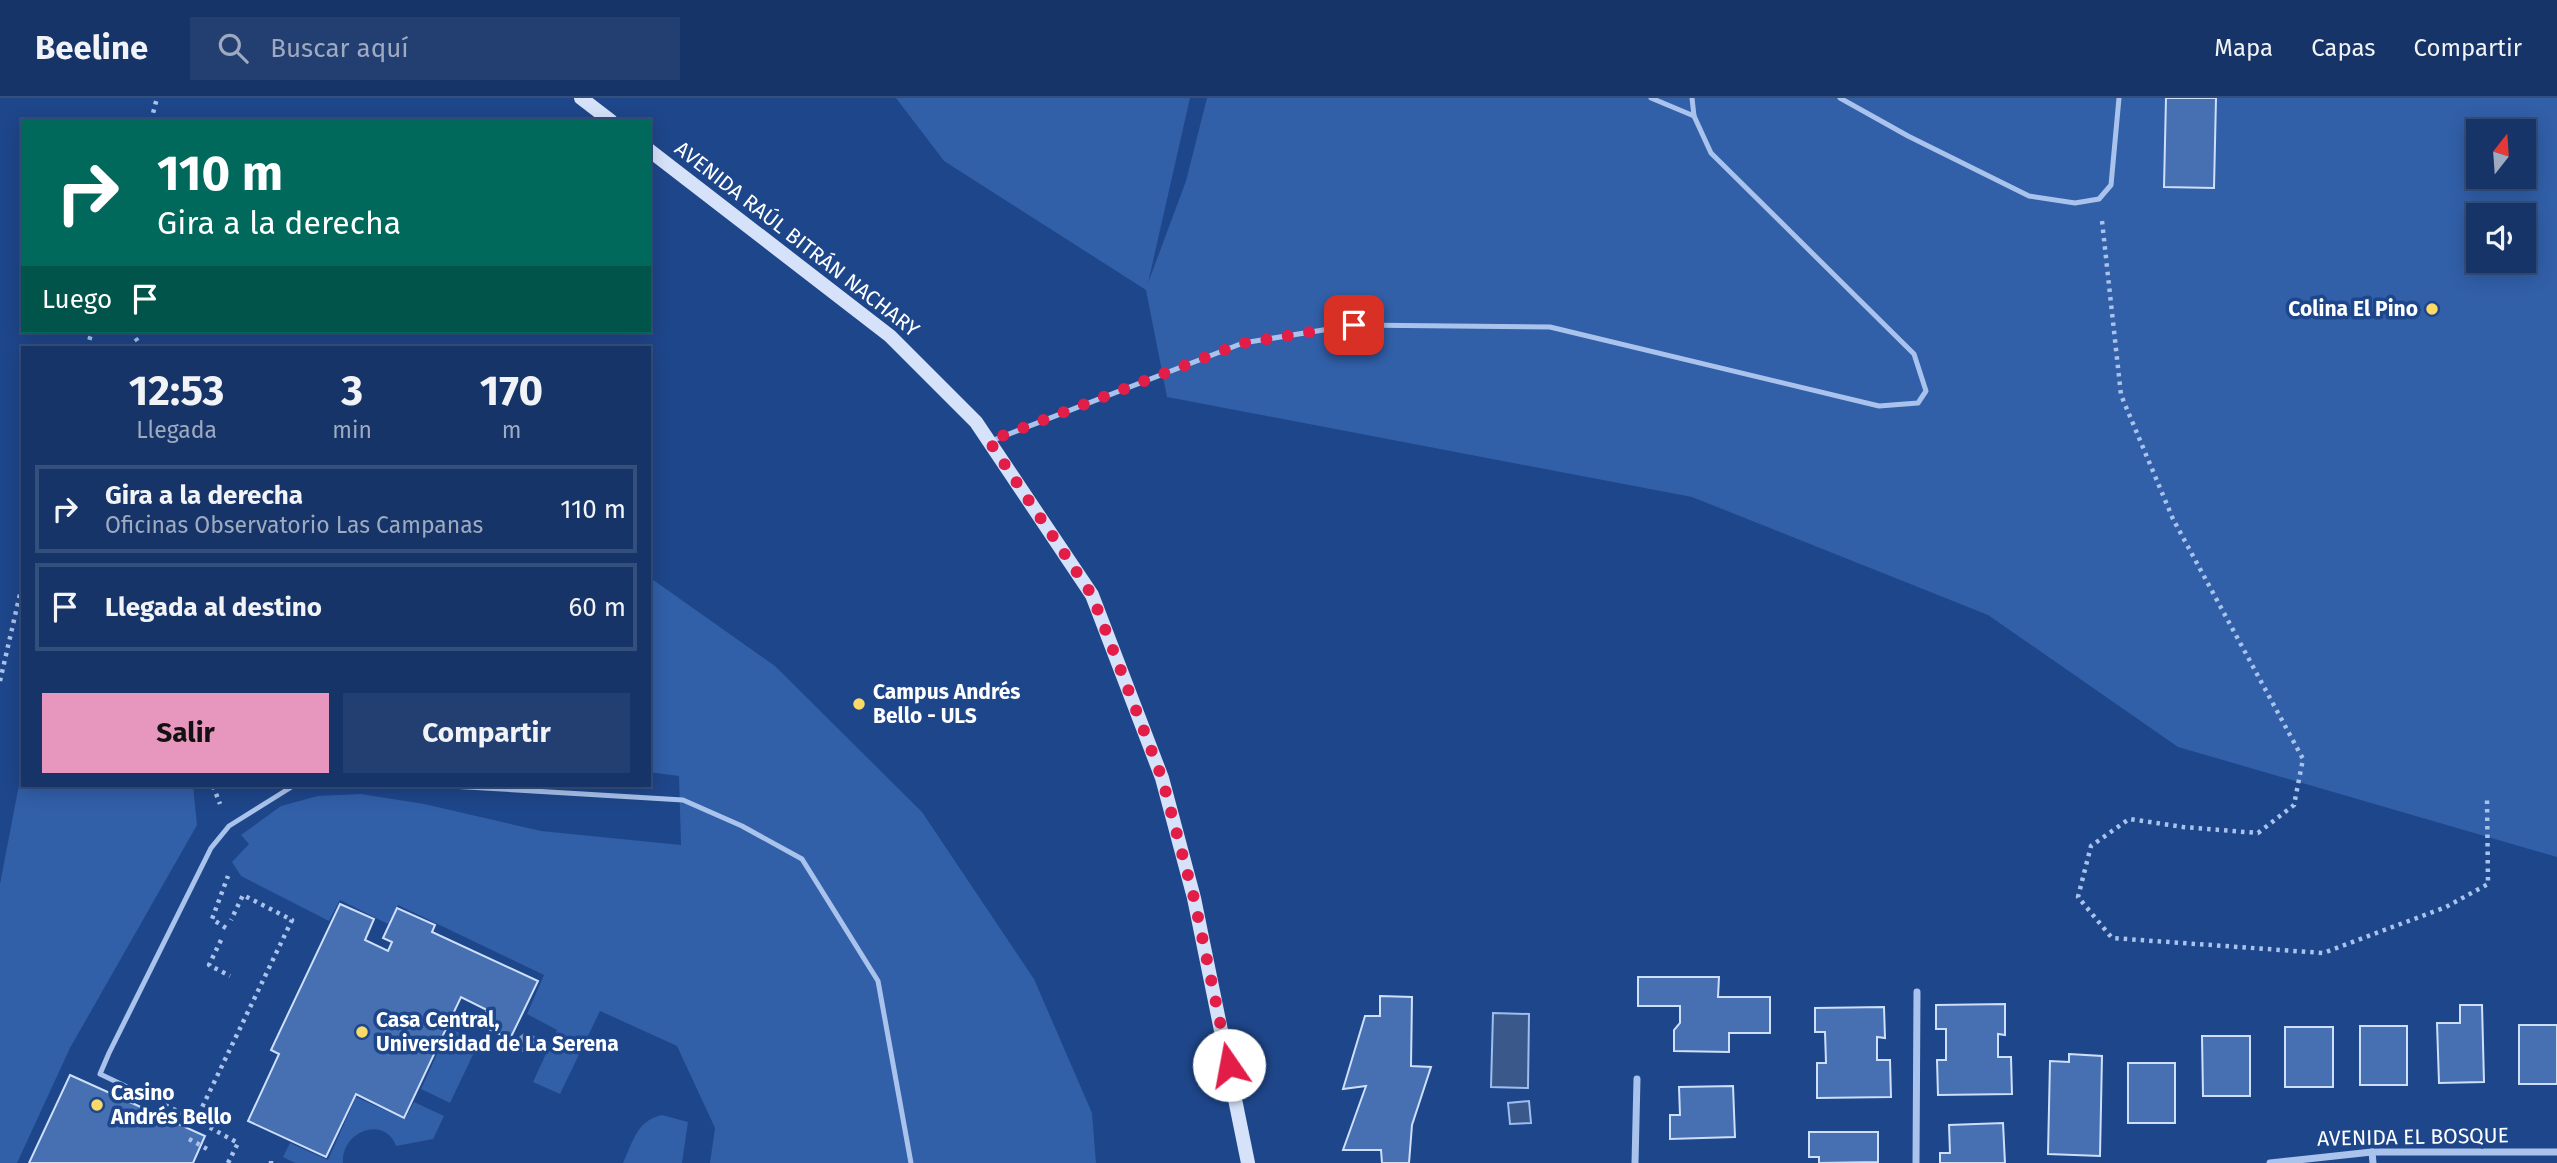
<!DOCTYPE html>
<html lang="es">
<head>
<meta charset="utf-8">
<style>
  body { margin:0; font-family:"Fira Sans",sans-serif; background:#233f71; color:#f1f3f6; height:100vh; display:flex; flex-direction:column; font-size:26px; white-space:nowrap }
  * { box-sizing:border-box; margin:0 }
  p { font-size:23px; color:#9eaac0 }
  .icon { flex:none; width:38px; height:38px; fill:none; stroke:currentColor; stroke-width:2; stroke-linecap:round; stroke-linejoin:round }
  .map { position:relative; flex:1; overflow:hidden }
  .panel { position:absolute; left:21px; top:248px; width:630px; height:441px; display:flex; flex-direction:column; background:#163468; border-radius:0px; box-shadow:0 4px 18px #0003,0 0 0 2px #354f7c }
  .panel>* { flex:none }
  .guide { position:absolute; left:21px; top:21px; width:630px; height:214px; border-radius:0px; box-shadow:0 4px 18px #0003,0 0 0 2px #354f7c; background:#00695c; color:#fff; overflow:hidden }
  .needle { width:46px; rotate:17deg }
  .tools { position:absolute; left:2466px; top:21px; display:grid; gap:14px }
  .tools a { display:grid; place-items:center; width:70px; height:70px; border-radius:0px; background:#163468; box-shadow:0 4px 18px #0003,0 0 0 2px #354f7c; font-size:35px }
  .pin { position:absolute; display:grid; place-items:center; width:60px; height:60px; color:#fff; margin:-30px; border-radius:14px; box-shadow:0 4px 10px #0006 }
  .me { position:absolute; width:77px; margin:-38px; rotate:348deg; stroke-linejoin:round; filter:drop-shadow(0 0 5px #0008) }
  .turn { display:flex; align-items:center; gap:24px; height:147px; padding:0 21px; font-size:32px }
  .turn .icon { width:91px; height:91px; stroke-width:2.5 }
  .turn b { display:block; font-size:49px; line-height:60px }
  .then { display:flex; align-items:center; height:66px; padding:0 21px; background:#0003; gap:14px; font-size:26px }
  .eta { display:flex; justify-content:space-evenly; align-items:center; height:119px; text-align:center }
  .eta b { font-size:42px; font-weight:700; line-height:49px }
  .button { display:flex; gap:14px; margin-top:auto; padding:14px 21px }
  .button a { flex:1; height:80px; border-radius:0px; background:#e797bd; color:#111; font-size:28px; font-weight:700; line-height:80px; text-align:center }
  .button a+a { background:#233f71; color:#f1f3f6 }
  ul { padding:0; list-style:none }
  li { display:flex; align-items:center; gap:21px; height:88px; margin:0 14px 10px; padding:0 7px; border:4px solid #354f7c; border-radius:0px }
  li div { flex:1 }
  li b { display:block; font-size:26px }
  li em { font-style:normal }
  header { display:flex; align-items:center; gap:42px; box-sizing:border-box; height:98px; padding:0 35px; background:#163468; border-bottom:2px solid #354f7c }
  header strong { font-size:33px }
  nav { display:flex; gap:38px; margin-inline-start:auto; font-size:24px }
  .search { width:490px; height:63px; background:#233f71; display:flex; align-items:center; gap:18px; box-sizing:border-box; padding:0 24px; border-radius:0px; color:#9eaac0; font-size:26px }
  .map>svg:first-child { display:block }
  .green { fill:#315fa8; fill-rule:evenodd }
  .water { fill:#3b588a; stroke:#9cbded; stroke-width:2 }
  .building { fill:#4670b2; stroke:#cedff9; stroke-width:2 }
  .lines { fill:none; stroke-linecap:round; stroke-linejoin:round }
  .path { stroke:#a9c3ec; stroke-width:4.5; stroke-dasharray:3.5 5; stroke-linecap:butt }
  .lane { stroke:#a9c3ec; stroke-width:5 }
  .street { stroke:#a9c3ec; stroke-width:7 }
  .secondary { stroke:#d5e2f9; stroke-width:14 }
  .tree { fill:#7f9ac7 }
  .route { stroke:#e11d48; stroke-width:12; stroke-dasharray:0 21.6 }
  .poi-dot { fill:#fbda68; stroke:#1e468a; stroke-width:2.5 }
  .labels { text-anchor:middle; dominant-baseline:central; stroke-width:7; stroke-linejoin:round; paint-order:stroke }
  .street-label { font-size:21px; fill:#fff; stroke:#1e468a }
  .poi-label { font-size:21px; font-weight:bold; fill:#fff; stroke:#1e468a; text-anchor:start }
</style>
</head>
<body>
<header>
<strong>Beeline</strong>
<div class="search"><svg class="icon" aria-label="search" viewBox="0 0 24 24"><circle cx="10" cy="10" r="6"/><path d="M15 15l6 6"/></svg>Buscar aquí</div>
<nav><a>Mapa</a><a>Capas</a><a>Compartir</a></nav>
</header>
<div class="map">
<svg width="2557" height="1065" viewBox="0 0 2557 1065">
  <rect width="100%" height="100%" fill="#1e468a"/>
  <g class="green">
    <path d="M 896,0 L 1190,0 L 1148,185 L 1186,83 L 1207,0 L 2557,0 L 2557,759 L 2178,649 L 1988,517 L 1692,399 L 1167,299 L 1146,192 L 944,63 ZM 2478,33 L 2524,33 L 2524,79 L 2478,79 ZM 2478,117 L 2524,117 L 2524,163 L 2478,163 Z"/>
    <polygon points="649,479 775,568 922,714 1034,881 1092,1015 1096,1065 710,1065 715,1030 677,948 600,913 560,996 533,984 557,932 527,916 544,877 398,807 388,826 340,802 329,823 241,778 232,764 249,746 241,737 281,708 318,698 361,696 424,706 541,733 681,747 679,678 649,674"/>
    <polygon points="23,666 23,688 193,688 197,727 70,950 17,1065 0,1065 0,786"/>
    <polygon points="449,930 479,944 450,1005 421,991"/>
    <path d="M 356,999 L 405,1021 L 414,1004 L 444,1018 L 433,1041 L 396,1048 C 385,1017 341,1033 343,1065 L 295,1065 L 283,1059 L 290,1045 L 328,1062 Z"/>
    <path d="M 662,1017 L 688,1024 L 682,1065 L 623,1065 C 633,1044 637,1022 662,1017 Z"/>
  </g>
  <g class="water">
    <polygon points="1493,915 1529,916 1528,990 1491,989"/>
    <polygon points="1529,1003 1531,1025 1510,1026 1508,1005"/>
  </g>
  <g class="building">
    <polygon points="2166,0 2216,0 2214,90 2164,89"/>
    <polygon points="340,806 374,821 365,842 388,853 392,844 383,840 397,810 435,827 432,834 538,883 510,941 480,927 487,912 461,899 404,1020 356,996 326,1059 248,1023 279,956 271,952"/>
    <polygon points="1638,879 1719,879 1718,899 1770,899 1770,935 1729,935 1729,954 1674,953 1674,932 1680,925 1680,908 1638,908"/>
    <polygon points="1380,898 1412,899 1411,968 1431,969 1412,1027 1409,1065 1382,1065 1381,1052 1343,1052 1366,988 1343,991 1365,918 1380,918"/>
    <polygon points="2005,906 2005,937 1998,936 1998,959 2011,959 2012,996 1938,997 1937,962 1946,962 1946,931 1936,931 1936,907"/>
    <polygon points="2460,907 2482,907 2484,984 2439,985 2437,925 2460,925"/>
    <polygon points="1884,909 1885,940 1877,939 1877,962 1890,962 1891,999 1817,1000 1817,965 1826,965 1825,934 1815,934 1815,910"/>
    <rect x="2519" y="927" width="38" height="59"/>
    <rect x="2360" y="928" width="47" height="59"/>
    <rect x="2285" y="929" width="48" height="60"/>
    <polygon points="2202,938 2250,938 2250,998 2203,998"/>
    <polygon points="2069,956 2102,958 2100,1058 2048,1056 2050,963 2069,964"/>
    <rect x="2128" y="965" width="47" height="60"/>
    <polygon points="70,977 205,1038 193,1065 29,1065"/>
    <polygon points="1733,988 1735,1039 1670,1041 1670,1017 1680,1017 1679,989"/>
    <polygon points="2003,1025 2005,1065 1940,1065 1940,1055 1950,1055 1949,1027"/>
    <polygon points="1809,1034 1878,1034 1878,1064 1819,1065 1819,1059 1809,1059"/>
  </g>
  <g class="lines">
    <g class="path">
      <polyline points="151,23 157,0"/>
      <polyline points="2102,123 2121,297 2173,421 2303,661 2294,707 2258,735 2183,729 2129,721 2091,748 2078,799 2112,840 2323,855 2446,809 2488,786 2487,700"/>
      <polyline points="131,233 142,250"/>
      <polyline points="87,250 92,233"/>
      <polyline points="0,583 23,483"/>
      <polyline points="213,688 220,706"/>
      <polyline points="226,830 212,821 228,778"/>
      <polyline points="221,842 209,867 230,878"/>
      <polyline points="165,1007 196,1022"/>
      <polyline points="189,1041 209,1052"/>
      <polyline points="228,1065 238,1045 196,1022 292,822 243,797 231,822"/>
      <polyline points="271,1065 271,1063"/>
    </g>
    <g class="lane">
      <polyline points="1651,0 1694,18"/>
      <polyline points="1840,0 1908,38 2029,98 2075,105 2099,101 2111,87 2119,0"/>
      <polyline points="991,343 1243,245 1354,227 1550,229 1879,308 1918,305 1926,293 1914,256 1711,55 1694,18 1692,0"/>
      <polyline points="450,688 683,702 742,728 802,761 878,883 911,1065"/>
      <polyline points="144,997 100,976 109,955 211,750 229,728 293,688"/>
    </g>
    <g class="street">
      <polyline points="2372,1054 2373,1065"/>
      <polyline points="1635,1065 1637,981"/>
      <polyline points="1916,1065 1917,894"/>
      <polyline points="2270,1065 2372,1054 2557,1054"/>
    </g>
    <g class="secondary">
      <polyline points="581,0 611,23"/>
      <polyline points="649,52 890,238 976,324 1092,497 1162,680 1194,800 1248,1065"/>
    </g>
  </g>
  <circle class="tree" cx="527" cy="945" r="10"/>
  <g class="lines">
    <polyline class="route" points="1229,967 1194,800 1162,680 1092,497 989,343 1243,245 1354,227"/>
  </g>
  <g class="poi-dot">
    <circle cx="2432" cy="211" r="7"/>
    <circle cx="859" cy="606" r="7"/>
    <circle cx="362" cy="934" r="7"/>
    <circle cx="97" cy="1007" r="7"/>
  </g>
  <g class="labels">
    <g class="street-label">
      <text transform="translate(797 141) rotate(38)">AVENIDA RAÚL BITRÁN NACHARY</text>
      <text transform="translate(2413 1039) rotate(-1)">AVENIDA EL BOSQUE</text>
    </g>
    <g class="poi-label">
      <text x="2418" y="211" text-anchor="end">Colina El Pino</text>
      <text x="873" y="594">Campus Andrés<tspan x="873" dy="24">Bello - ULS</tspan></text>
      <text x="376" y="922">Casa Central,<tspan x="376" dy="24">Universidad de La Serena</tspan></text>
      <text x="111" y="995">Casino<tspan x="111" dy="24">Andrés Bello</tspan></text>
    </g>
  </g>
</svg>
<div class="tools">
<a><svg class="needle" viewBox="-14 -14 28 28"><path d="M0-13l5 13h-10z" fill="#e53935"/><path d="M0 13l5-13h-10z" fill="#9eaac0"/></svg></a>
<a><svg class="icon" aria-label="sound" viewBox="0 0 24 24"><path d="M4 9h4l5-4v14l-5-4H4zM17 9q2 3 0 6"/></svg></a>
</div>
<div class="pin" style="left:1354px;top:227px;background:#d93025"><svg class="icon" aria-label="arrive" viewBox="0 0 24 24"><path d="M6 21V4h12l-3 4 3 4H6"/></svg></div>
<svg class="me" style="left:1229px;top:967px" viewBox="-20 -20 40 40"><circle r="19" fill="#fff"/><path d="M0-13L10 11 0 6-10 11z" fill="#e11d48"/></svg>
<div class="guide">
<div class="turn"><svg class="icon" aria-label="right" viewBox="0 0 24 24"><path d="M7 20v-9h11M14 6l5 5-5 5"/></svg><div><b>110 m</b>Gira a la derecha</div></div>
<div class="then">Luego<svg class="icon" aria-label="arrive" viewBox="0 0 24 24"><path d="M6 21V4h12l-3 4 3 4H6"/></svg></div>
</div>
<section class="panel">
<div class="eta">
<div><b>12:53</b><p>Llegada</p></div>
<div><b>3</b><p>min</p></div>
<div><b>170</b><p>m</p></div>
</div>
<ul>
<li><svg class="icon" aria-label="right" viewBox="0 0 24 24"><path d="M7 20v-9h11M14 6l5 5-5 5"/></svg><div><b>Gira a la derecha</b><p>Oficinas Observatorio Las Campanas</p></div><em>110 m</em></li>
<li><svg class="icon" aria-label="arrive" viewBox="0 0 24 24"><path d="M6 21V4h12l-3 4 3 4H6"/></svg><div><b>Llegada al destino</b></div><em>60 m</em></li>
</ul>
<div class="button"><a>Salir</a><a>Compartir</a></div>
</section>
</div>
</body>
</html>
